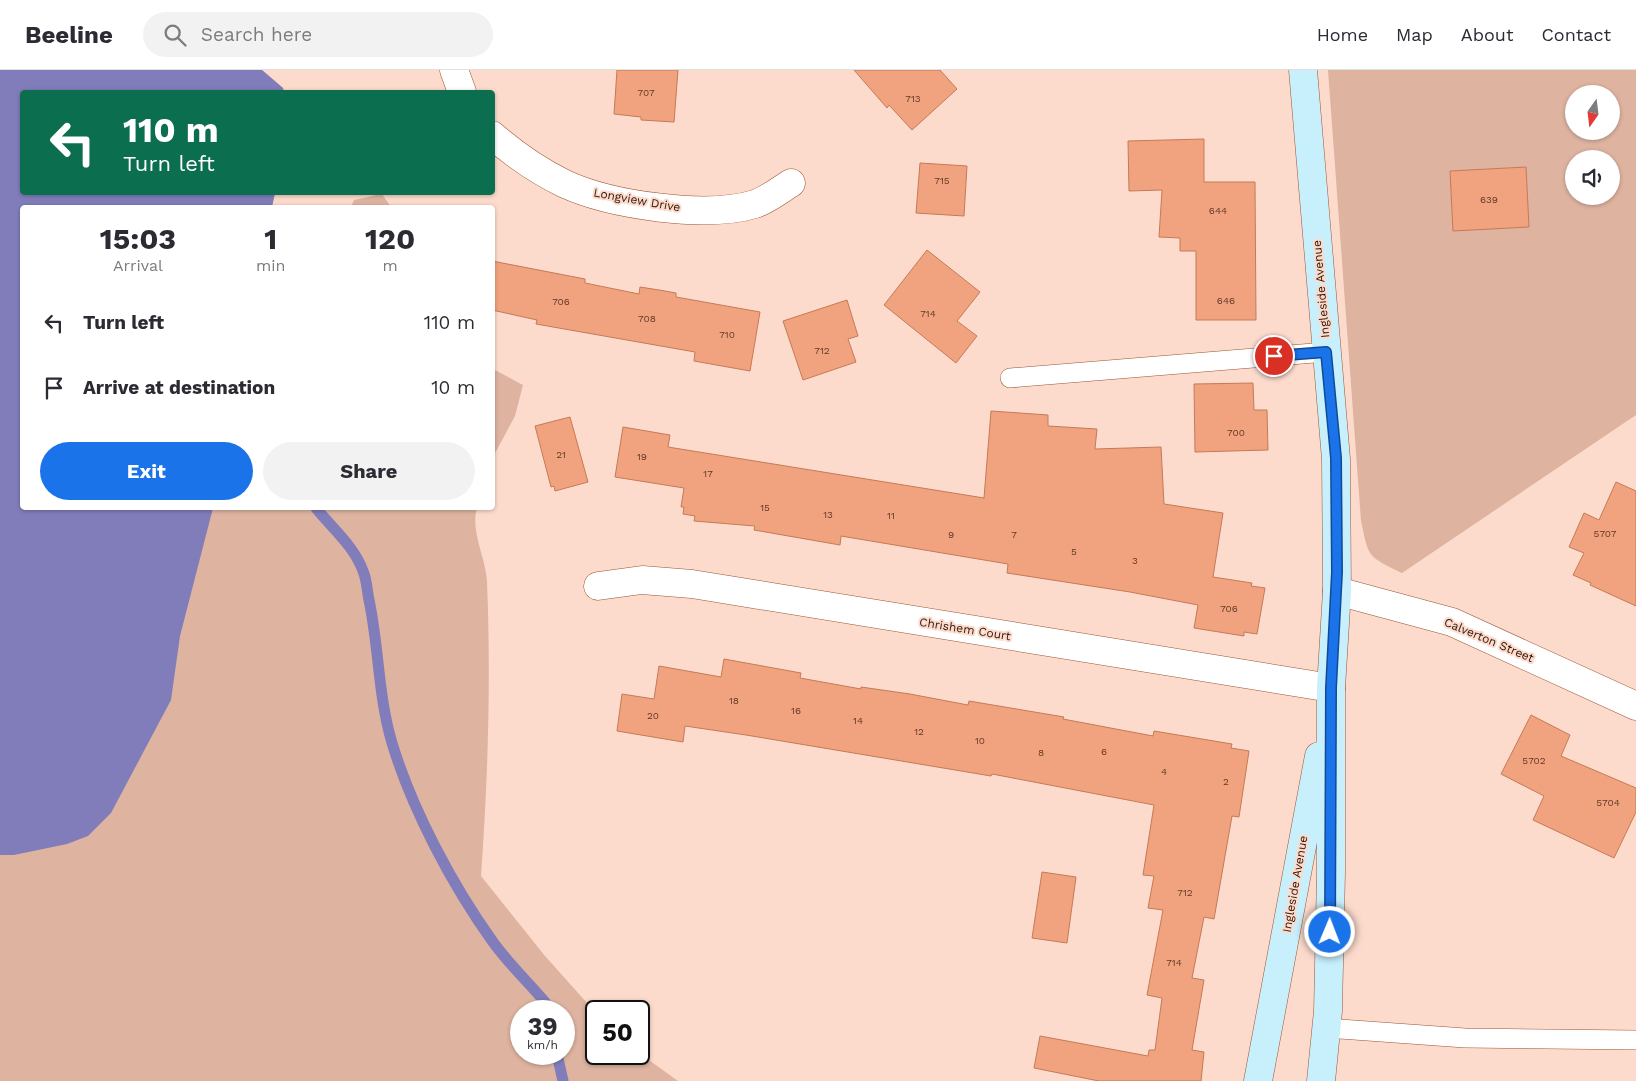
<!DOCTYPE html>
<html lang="en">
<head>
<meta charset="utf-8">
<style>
  body { margin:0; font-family:"Work Sans",sans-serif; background:#f2f2f3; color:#2b2b33; height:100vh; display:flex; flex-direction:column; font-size:19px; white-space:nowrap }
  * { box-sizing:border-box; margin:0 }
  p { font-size:16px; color:#7c7c81 }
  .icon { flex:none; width:28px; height:28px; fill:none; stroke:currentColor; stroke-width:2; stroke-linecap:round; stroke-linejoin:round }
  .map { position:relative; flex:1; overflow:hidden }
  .panel { position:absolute; left:20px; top:135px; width:475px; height:305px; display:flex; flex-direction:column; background:#fff; border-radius:5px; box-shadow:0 1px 4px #0004 }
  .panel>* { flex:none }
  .top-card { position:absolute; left:20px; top:20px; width:475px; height:105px; border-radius:5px; box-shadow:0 1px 4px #0004; background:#0b6e4f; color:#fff; overflow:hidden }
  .needle { width:32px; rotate:194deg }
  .buttons { position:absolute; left:1565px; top:15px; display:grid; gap:10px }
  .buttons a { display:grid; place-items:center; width:55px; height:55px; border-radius:50%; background:#fff; box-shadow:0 1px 4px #0004; font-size:25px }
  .speed { position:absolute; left:510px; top:930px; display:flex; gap:10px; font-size:25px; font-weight:700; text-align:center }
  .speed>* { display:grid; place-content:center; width:65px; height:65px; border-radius:50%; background:#fff; box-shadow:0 1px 4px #0004; line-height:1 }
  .speed small { font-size:12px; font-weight:400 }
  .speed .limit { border:2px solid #111; border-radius:8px; background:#fff; color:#111 }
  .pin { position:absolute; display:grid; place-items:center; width:42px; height:42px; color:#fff; margin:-21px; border:2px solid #fff; border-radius:50%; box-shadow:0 1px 5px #0007 }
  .me { position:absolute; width:55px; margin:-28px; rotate:1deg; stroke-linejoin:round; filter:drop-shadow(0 0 4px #0008) }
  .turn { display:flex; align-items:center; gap:18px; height:105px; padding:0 20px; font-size:22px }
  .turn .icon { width:65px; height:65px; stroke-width:2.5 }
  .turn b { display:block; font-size:35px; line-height:42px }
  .eta { display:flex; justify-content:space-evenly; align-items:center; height:85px; text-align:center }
  .eta b { font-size:30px; font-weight:700; line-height:35px }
  .button { display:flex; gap:10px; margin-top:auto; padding:10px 20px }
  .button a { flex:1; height:58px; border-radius:30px; background:#1a73e8; color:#fff; font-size:20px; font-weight:700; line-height:58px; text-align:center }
  .button a+a { background:#f2f2f3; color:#2b2b33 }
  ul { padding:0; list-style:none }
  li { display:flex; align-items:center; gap:15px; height:65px; padding:0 20px }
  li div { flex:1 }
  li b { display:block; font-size:19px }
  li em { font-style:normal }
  header { display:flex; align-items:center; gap:30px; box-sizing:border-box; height:70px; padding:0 25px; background:#fff; border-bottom:1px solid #e1e1e2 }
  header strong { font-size:24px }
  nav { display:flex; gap:28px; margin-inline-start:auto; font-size:18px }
  .search { width:350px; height:45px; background:#f2f2f3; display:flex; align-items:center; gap:12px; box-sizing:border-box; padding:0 18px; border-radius:28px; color:#7c7c81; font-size:19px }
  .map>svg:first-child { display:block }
  .green { fill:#deb3a0; fill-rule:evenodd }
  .water { fill:#807dba }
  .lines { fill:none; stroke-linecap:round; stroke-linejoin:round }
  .stream { stroke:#807dba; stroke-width:11 }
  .building { fill:#f1a37f; stroke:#c57a57 }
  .service-casing { stroke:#9c5532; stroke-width:20 }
  .minor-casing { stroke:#9c5532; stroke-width:29 }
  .secondary-casing { stroke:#9c5532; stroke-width:29 }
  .service { stroke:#fff; stroke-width:19 }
  .minor { stroke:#fff; stroke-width:28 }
  .secondary { stroke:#c7effc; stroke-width:28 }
  .route-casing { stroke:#114b97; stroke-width:12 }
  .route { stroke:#1a73e8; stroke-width:9 }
  .labels { text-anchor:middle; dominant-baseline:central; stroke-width:4; stroke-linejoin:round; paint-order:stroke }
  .number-label { font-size:10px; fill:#623925 }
  .street-label { font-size:12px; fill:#331607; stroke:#fcdbcc }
</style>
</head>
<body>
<header>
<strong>Beeline</strong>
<div class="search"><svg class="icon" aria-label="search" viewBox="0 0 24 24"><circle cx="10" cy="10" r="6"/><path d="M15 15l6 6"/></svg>Search here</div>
<nav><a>Home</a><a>Map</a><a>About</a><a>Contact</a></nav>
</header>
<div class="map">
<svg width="1636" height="1011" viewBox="0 0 1636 1011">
  <rect width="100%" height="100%" fill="#fcdbcc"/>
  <g class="green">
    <path d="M 0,0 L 262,0 L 283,18 L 284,22 L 22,22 L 22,122 L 275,123 L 272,137 L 22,138 L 22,438 L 477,438 C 470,462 486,487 487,512 C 491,610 488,708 481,806 L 545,886 L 596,943 L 596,984 L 639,983 L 678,1011 L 0,1011 ZM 521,941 L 564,941 L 564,984 L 521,984 Z"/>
    <path d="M 1328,0 L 1636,0 L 1636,345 L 1402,503 C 1367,486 1369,488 1361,451 ZM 1574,24 L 1611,24 L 1611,61 L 1574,61 ZM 1574,89 L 1611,89 L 1611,126 L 1574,126 Z"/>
    <polygon points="382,124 391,137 351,137 354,130"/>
    <polygon points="493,299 523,315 515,346 493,387"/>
  </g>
  <polygon class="water" points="0,0 262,0 283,18 284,22 22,22 22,122 275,123 272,137 22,138 22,438 213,438 180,566 171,630 111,743 88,766 67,774 14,785 0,785"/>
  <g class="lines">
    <g class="stream">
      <path d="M 316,438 C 332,458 354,476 363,501 C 367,510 367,521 369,530 C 379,577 378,626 392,673 C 412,739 452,815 493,872 C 508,893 528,912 545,932 L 547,941"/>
      <polyline points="557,984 563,1011"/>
    </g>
  </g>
  <g class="building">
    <polygon points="617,0 678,0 674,52 641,50 641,47 614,44"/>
    <polygon points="854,0 940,0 957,19 912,60 889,35 887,38"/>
    <polygon points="1204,69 1204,112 1255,112 1256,250 1196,250 1196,181 1180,181 1180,168 1159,167 1162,120 1129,121 1128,71"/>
    <polygon points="920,93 967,96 964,146 916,143"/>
    <polygon points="1526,97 1529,157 1453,161 1450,101"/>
    <polygon points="927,180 980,222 957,251 977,266 956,293 884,235"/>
    <polygon points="492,191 585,209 585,213 639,224 640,217 659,220 676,223 676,227 760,242 750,301 694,291 695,282 536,254 537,250 492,240"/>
    <polygon points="847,230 858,266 848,269 856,292 803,310 783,251"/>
    <polygon points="1253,313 1254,340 1267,340 1268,380 1195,382 1194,314"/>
    <polygon points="991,341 1048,345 1048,356 1097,359 1095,379 1161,377 1164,434 1223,443 1213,507 1252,513 1251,516 1265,518 1257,564 1244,562 1244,566 1194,558 1198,535 1130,522 1007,503 1008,494 841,466 840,475 754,460 755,456 694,451 695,446 683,444 684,437 681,437 684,418 615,407 623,357 670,365 668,377 984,428"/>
    <polygon points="570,347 588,412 555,421 554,416 551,417 535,356"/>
    <polygon points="1616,412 1636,421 1636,536 1590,515 1591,513 1573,505 1584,483 1569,477 1584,443 1599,450"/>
    <polygon points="724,589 801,603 800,608 861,619 861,617 910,624 968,635 969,631 1064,647 1063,649 1153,666 1154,661 1232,674 1231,678 1249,681 1239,747 1232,746 1214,849 1204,847 1192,908 1204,910 1192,980 1204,982 1201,1011 1099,1011 1034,998 1040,966 1148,986 1149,980 1155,980 1162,928 1147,925 1163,840 1148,838 1154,806 1143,805 1154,735 992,704 991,706 746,665 685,656 683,672 617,661 622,624 654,629 659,596 721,607"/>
    <polygon points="1531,645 1570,665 1561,686 1636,718 1636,742 1614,788 1533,750 1544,726 1501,704"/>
    <polygon points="1042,802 1076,807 1067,873 1032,868"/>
  </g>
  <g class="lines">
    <g class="service-casing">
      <g id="service">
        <polyline points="1010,308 1326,282"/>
        <polyline points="1326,958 1465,968 1636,970"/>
      </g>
    </g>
    <g class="minor-casing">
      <g id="minor">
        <polyline points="454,0 462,22"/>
        <path d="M 492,65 C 515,85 538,101 565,114 C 611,135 706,149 755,134 C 767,130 780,120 791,113"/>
        <polyline points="598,516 642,510 692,514 1331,618"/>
        <polyline points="1337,521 1452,552 1636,636"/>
      </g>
    </g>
    <g class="secondary-casing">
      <g id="secondary">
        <polyline points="1303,0 1336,389 1337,521 1331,618 1331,803 1328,941 1321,1011"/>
        <polyline points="1258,1011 1319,686"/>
      </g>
    </g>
    <use href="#service" class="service"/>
    <use href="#minor" class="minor"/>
    <use href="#secondary" class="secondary"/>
  </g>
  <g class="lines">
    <g class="route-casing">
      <polyline id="route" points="1274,286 1326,282 1336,388 1337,502 1331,618 1330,862"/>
    </g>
    <use href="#route" class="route"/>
  </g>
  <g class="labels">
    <g class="number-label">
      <text x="646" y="22">707</text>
      <text x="913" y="28">713</text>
      <text x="942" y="110">715</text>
      <text x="1489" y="129">639</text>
      <text x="1218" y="140">644</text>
      <text x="1226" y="230">646</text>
      <text x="561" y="231">706</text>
      <text x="928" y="243">714</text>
      <text x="647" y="248">708</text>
      <text x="727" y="264">710</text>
      <text x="822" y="280">712</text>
      <text x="1236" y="362">700</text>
      <text x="561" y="384">21</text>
      <text x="642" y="386">19</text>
      <text x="708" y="403">17</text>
      <text x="765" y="437">15</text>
      <text x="828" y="444">13</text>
      <text x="891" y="445">11</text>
      <text x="1605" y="463">5707</text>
      <text x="951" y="464">9</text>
      <text x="1014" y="464">7</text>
      <text x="1074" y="481">5</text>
      <text x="1135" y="490">3</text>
      <text x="1229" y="538">706</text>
      <text x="734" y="630">18</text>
      <text x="796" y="640">16</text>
      <text x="653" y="645">20</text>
      <text x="858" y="650">14</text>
      <text x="919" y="661">12</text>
      <text x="980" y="670">10</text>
      <text x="1104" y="681">6</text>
      <text x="1041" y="682">8</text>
      <text x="1534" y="690">5702</text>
      <text x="1164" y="701">4</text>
      <text x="1226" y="711">2</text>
      <text x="1608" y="732">5704</text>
      <text x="1185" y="822">712</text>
      <text x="1174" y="892">714</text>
    </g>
    <g class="street-label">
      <text transform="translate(637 130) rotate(10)">Longview Drive</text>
      <text transform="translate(1321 219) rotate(-95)">Ingleside Avenue</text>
      <text transform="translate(965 559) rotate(9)">Chrishem Court</text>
      <text transform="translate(1489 570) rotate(23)">Calverton Street</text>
      <text transform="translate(1295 814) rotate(-80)">Ingleside Avenue</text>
    </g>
  </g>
</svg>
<div class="buttons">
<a><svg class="needle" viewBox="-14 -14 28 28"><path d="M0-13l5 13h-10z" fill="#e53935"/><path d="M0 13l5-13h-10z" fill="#7c7c81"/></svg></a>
<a><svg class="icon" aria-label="sound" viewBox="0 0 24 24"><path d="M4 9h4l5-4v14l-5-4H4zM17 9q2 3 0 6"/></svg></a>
</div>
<div class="speed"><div>39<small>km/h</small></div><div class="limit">50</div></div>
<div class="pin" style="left:1274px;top:286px;background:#d93025"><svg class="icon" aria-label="arrive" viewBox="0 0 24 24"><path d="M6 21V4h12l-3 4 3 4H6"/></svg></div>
<svg class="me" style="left:1330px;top:862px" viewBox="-20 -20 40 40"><circle r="17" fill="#1a73e8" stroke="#fff" stroke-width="3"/><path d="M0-11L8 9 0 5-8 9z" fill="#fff"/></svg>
<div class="top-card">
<div class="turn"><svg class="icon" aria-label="left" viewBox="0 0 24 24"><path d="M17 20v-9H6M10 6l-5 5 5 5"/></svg><div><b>110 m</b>Turn left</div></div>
</div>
<section class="panel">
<div class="eta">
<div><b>15:03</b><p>Arrival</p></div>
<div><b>1</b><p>min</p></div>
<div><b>120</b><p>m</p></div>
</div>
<ul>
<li><svg class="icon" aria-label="left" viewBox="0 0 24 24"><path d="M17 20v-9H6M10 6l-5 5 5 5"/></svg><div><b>Turn left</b></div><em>110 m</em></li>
<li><svg class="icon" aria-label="arrive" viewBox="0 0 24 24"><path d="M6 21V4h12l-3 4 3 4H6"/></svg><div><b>Arrive at destination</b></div><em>10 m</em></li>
</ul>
<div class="button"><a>Exit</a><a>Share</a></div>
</section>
</div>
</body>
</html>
